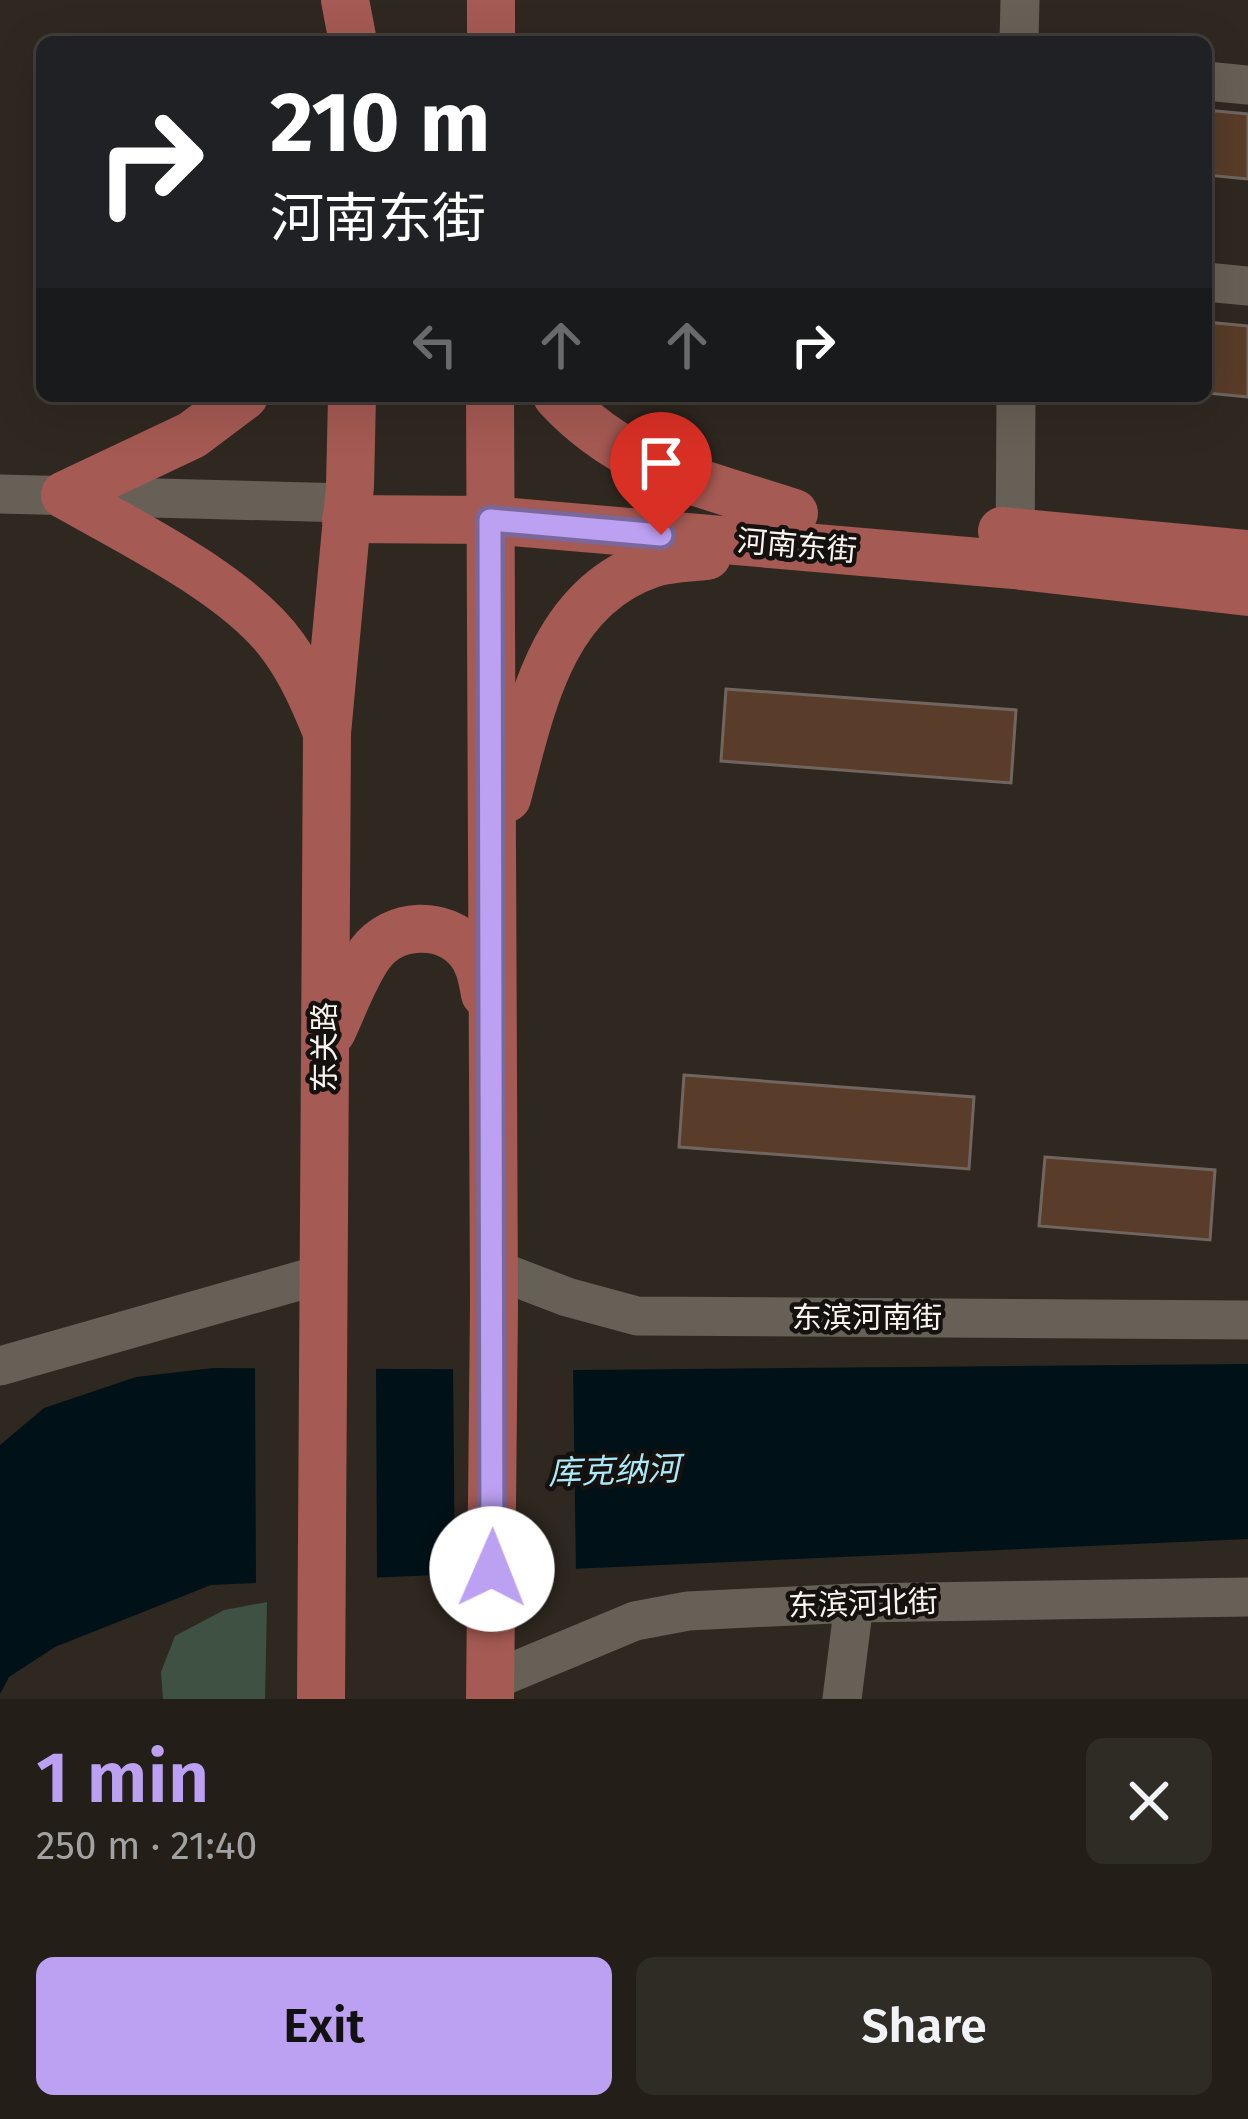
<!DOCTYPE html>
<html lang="en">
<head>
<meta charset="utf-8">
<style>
  body { margin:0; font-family:"Fira Sans","Noto Sans SC",sans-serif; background:#2f2b25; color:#f1f3f6; height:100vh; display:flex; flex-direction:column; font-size:45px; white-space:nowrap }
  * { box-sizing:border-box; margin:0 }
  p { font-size:39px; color:#a3a2a2 }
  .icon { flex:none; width:66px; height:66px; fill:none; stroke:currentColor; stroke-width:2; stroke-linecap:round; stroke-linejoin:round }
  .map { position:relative; height:1699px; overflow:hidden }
  .side { display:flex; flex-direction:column; background:#231e18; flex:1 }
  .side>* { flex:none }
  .guide { position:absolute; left:36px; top:36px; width:1176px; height:366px; border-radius:18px; box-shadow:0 12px 48px #0002,0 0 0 3px #403c37; background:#202124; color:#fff; overflow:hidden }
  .pin { position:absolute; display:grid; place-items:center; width:102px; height:102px; color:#fff; margin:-123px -51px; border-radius:50% 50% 50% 0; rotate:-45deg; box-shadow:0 0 12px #0007 }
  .pin .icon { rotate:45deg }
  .me { position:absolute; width:132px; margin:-66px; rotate:1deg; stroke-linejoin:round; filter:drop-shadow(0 0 9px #0008) }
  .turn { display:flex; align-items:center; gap:42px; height:252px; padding:0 36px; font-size:54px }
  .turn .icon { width:156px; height:156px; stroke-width:2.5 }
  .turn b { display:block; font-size:84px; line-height:102px }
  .lanes { display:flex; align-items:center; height:114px; padding:0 36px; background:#0003; justify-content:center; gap:60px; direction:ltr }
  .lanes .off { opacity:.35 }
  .round { display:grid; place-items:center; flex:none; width:126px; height:126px; border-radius:18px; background:#2f2b25 }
  .summary { display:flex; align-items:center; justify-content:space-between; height:204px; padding:0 36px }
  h1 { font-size:72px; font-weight:600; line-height:90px; color:#bca0f2 }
  .action { display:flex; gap:24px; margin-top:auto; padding:24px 36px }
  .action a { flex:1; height:138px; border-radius:18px; background:#bca0f2; color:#111; font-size:48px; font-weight:600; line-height:138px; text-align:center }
  .action a+a { background:#2f2b25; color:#f1f3f6 }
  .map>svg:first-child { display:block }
  .green { fill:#3e5143 }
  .water { fill:#001217 }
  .pier { fill:#2f2820 }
  .building { fill:#593c29; stroke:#71665f; stroke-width:3 }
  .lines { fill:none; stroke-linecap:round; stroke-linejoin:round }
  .minor { stroke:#676056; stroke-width:39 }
  .major { stroke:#a55a53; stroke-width:48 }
  .route-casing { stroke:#7a689d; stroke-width:30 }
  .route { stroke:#bca0f2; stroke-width:21 }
  .labels { text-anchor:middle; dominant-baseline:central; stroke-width:9; stroke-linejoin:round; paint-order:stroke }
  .street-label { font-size:30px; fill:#f9f4ee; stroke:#14110e }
  .water-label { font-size:33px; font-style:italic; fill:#ace9f8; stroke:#14110e }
</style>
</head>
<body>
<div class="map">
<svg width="1248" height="1699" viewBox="0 0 1248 1699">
  <rect width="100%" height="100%" fill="#2f2820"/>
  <polygon class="green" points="267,1602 265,1699 163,1699 161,1672 175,1636 224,1610"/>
  <polygon class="water" points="1248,1364 1248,1539 211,1585 55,1647 9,1677 0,1694 0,1445 44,1408 136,1377 213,1368 579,1370"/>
  <g class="pier">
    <polygon points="255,1362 376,1363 377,1584 256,1589"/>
    <polygon points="453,1363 573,1364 576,1575 455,1580"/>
  </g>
  <g class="building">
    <polygon points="1206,110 1248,114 1248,179 1206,175"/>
    <polygon points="1206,322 1248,326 1248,397 1206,393"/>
    <polygon points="726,689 1016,710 1011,783 721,761"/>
    <polygon points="684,1075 974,1097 969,1169 679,1147"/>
    <polygon points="1045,1157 1215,1170 1210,1240 1039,1226"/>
  </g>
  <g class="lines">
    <g class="minor">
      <polyline points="1019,42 1020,0"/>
      <polyline points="1206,81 1248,85"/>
      <polyline points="1206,282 1248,286"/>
      <polyline points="0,494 348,503"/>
      <polyline points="1015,559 1016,396"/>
      <polyline points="494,1269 567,1297 637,1316 1248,1320"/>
      <polyline points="0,1366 323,1274"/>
      <polyline points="491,1681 635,1621 688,1611 854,1603 1248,1597"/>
      <polyline points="842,1699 854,1603"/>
    </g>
    <g class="major">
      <polyline points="345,0 353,42"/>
      <polyline points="491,0 491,42"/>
      <path d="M 557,396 C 624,469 703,483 794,513"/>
      <path d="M 65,495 C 131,533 240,585 284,648 C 302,673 314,701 326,730"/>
      <polyline points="65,495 192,435 244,396"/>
      <polyline points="346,519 490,520 1014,565 1248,592"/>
      <polyline points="1002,531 1248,554"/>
      <path d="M 507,798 C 531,708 551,598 651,564 C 668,558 689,558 707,556"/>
      <path d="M 332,1031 C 344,1006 354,976 370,954 C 393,922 444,920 469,950 C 480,963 482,978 485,994"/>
      <polyline points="321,1699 327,733 350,486 352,396"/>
      <polyline points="490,1699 494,1306 490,396"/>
    </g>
  </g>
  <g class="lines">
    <g class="route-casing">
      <polyline id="route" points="492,1569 490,520 661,535"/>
    </g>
    <use href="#route" class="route"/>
  </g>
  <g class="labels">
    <g class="street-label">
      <text transform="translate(797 546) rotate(5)">河南东街</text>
      <text transform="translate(325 1047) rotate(-90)">东关路</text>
      <text x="867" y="1318">东滨河南街</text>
      <text transform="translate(863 1604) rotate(-2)">东滨河北街</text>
    </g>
    <g class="water-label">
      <text transform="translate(614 1471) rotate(-2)">库克纳河</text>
    </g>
  </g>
</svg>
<div class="pin" style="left:661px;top:535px;background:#d93025"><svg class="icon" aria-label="arrive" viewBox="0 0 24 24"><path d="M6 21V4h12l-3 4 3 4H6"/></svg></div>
<svg class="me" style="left:492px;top:1569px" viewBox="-20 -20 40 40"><circle r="19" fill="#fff"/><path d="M0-13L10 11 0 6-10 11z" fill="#bca0f2"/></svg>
<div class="guide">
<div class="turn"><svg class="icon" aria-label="right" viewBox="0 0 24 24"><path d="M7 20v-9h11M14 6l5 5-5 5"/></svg><div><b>210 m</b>河南东街</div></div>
<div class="lanes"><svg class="icon off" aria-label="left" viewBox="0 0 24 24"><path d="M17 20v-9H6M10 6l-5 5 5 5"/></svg><svg class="icon off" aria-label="ahead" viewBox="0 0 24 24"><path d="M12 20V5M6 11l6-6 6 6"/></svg><svg class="icon off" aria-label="ahead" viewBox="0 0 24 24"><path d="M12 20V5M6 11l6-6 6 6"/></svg><svg class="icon" aria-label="right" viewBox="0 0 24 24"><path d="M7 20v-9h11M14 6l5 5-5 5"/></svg></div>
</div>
</div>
<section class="side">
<div class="summary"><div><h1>1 min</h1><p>250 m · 21:40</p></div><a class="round"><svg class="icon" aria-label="close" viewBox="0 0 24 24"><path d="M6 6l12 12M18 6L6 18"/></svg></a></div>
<div class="action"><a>Exit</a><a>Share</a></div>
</section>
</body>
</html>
